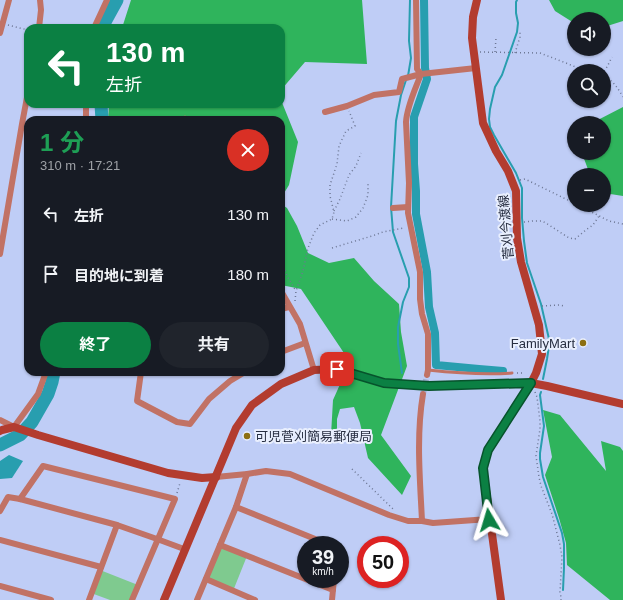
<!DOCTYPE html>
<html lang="ja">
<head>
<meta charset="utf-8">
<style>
  body { margin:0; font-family:Arial,"Noto Sans JP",sans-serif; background:#20242c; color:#f1f3f6; height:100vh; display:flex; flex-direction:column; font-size:15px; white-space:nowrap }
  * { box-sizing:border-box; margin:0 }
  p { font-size:13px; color:#9ea1a6 }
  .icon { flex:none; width:22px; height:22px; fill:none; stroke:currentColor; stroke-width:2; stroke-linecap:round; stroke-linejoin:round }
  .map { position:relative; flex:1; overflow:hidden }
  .sheet { position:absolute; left:24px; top:116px; width:261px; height:260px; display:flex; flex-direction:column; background:#171b24; border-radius:12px; box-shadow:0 1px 3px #0004 }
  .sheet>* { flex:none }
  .hud { position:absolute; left:24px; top:24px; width:261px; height:84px; border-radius:12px; box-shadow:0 1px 3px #0004; background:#0b8043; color:#fff; overflow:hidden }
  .buttons { position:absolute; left:567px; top:12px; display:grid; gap:8px }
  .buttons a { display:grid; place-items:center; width:44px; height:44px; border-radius:50%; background:#171b24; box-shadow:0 1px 3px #0004; font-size:20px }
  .speed { position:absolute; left:297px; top:536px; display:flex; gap:8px; font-size:20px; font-weight:700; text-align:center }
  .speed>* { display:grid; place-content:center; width:52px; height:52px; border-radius:50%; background:#171b24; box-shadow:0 1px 3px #0004; line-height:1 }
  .speed small { font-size:10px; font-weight:400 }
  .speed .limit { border:6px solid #d22; background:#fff; color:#111 }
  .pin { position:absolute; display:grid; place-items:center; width:34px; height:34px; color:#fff; margin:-17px; border-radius:8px; box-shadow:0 2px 6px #0006 }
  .me { position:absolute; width:44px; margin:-22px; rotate:353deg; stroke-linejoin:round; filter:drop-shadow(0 0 3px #0008) }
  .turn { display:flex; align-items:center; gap:14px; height:84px; padding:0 16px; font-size:18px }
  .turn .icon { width:52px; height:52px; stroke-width:2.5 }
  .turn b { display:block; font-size:28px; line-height:34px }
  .round { display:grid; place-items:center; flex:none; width:42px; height:42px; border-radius:21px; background:#20242c }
  .overview { display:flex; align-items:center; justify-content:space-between; height:68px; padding:0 16px }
  h1 { font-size:24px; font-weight:700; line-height:30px; color:#1e9e55 }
  .primary-button { display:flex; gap:8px; margin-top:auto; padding:8px 16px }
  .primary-button a { flex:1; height:46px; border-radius:24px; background:#0b8043; color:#fff; font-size:16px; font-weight:700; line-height:46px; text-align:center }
  .primary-button a+a { background:#20242c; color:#f1f3f6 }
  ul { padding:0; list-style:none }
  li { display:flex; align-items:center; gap:12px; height:60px; padding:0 16px }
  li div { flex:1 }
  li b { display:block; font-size:15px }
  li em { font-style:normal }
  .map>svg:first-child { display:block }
  .green { fill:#7fca8f }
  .forest { fill:#2fb45c }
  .water { fill:#289eaf }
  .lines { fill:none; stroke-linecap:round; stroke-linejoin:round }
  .stream { stroke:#289eaf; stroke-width:2 }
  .canal { stroke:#289eaf; stroke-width:8 }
  .river { stroke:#289eaf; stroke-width:13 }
  .street-tunnel { stroke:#a1add2; stroke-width:6; stroke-dasharray:6 3; stroke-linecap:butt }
  .path { stroke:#6d7794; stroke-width:1.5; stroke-dasharray:1 3; stroke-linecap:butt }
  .lane { stroke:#c17265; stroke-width:3 }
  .street { stroke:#c17265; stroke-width:6 }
  .secondary { stroke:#b33c2f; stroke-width:8 }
  .route-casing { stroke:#07532c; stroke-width:10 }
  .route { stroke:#0b8043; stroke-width:7 }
  .poi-dot { fill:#8c6f12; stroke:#e9effe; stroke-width:1.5 }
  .labels { text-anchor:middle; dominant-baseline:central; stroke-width:4; stroke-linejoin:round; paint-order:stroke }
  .street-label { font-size:13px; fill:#272e41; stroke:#e9effe }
  .poi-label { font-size:13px; fill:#272e41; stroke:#e9effe; text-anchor:end }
</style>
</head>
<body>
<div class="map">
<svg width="623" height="600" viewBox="0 0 623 600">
  <rect width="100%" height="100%" fill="#bfcdf6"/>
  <g class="green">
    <polygon points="220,545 247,556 233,591 206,579"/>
    <polygon points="100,570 138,585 132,600 110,600 91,593"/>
  </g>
  <g class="forest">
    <polygon points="131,0 362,0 367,64 305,62 281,90 281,28 122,28"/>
    <polygon points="549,0 623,0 623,21 604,27 604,19 574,19 574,23 555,11"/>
    <polygon points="281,100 298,142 289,185 281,198 281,120 108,120 109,104 281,104"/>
    <polygon points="623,107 623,196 604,193 604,175 590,175 582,153 604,153 604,123 592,123"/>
    <polygon points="281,204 287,208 297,226 308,253 329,263 354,258 374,281 399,304 401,332 407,366 381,435 411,476 402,495 368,458 360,423 354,407 340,409 337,419 337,440 331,435 333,400 350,362 301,289 281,285"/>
    <polygon points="543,410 560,415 606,471 601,441 620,447 623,451 623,600 610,600 567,565 566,543 559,518 545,475 552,457"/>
  </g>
  <polygon class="water" points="9,455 23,461 12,478 0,479 0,461"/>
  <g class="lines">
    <g class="stream">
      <polyline points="517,0 516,2 516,13 518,23 517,32 502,75 495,87 490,109 489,119 490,127 494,135 516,173 522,188 522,218 524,241 527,263 541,304 549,339 549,346 547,359 543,379"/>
      <polyline points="408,76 411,58 409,41 410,0"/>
      <polyline points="402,373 398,344 398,327 403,302 409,287 409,278 393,232 391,207 396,121 401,95 406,80"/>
      <polyline points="541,392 540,395 544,426 540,453 540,459 543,477 562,533 564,544 564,568 563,590"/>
    </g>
    <polyline class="canal" points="424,0 425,68 427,79 414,117 414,164 416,191 416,214 427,272 429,307 435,333 436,365 479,369 503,371"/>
    <g class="river">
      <polyline points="103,28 106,20 117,0"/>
      <polyline points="101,104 102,120"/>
      <polyline points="0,445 20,435 32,422 48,394 52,382 54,372"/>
    </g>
    <polyline class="street-tunnel" points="423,394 427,375"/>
    <g class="path">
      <polyline points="8,25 28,30"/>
      <polyline points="480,52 540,53 566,63 585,71"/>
      <polyline points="495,52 496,38"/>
      <polyline points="515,53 520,37 520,30"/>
      <polyline points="604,71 607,67 612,57"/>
      <path d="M 604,76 C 613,81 618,88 623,97"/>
      <polyline points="520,180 525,179 574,203"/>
      <polyline points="578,205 609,221 623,224"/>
      <polyline points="334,211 340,199 349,175 356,166 361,153"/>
      <polyline points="332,219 347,221 356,217 363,208 368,195 368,184"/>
      <polyline points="524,222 533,221 542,221 549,225 569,238 575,239 587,229 593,225 599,216"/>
      <polyline points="332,248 372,236 383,232 404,228"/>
      <polyline points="281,259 287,276 296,291"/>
      <polyline points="295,301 296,291 303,271 308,248 314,233 320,225 332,219 334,212 330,196 330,185 337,164 339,146 346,131 355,126 349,111"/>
      <polyline points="542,306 559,305 564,306"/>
      <polyline points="517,373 523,373"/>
      <polyline points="535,392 537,397 540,421 540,429 536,456 539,477 541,486 552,514 560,545 562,557 560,592 561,597 561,600"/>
      <polyline points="352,469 393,509"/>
      <polyline points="177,493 180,483"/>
    </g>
    <g class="lane">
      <polyline points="185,117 187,120"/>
      <path d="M 428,370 C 456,373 484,375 512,373"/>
    </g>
    <g class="street">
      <path d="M 416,0 L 417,69 L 421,74 C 415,90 407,106 406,122 L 409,183 L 408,213 L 420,272 L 420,299 L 422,314 L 428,334 L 428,370 L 427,375"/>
      <polyline points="39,28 41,10 40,0"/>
      <polyline points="94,28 107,0"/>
      <polyline points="0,33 9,0"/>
      <polyline points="325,112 347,106 374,95 399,92 402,79 421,74 476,68"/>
      <polyline points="86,120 86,104"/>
      <polyline points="393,208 408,207"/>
      <polyline points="0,254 22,124 28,92"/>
      <polyline points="281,291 300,324 314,370"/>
      <polyline points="281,309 289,307"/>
      <polyline points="281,352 305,343"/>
      <polyline points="141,372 137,401 177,422 190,424 209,399 230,381 245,372"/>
      <polyline points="177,372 178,372"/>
      <polyline points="0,420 14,427 38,394 46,372"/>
      <polyline points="216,477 247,474 266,471 290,474 389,515 408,521 422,521 433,523 489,519"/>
      <polyline points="20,499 43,466 175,499 132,600"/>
      <polyline points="236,507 330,545"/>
      <polyline points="0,511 8,497 20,499 117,525 157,539 184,549"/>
      <path d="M 422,521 C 420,479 416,436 423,394"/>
      <polyline points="0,540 101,567"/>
      <polyline points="220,545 333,590"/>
      <polyline points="206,579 255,600"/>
      <polyline points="0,586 51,600"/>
      <polyline points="89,600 117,525"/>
      <polyline points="197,600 236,507 247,474"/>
      <polyline points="332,600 334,579"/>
    </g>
    <g class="secondary">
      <polyline points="477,0 473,17 472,38 483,123 496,151 508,171 516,191 517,238 521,262 539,325 542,354 536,373 531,383 488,450 483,468 501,600"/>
      <polyline points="0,431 2,430 14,427 38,435 168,473 202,478 216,477"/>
      <polyline points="164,600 236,428 252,405 281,384 314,370 337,369 384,383 429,386 531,383 547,386 623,404"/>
    </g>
  </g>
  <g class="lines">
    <g class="route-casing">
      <polyline id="route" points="337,369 384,383 429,386 531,383 488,450 483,468 489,520"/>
    </g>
    <use href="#route" class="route"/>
  </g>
  <g class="poi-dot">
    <circle cx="583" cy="343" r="4"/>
    <circle cx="247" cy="436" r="4"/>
  </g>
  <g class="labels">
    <g class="street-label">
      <text transform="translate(506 227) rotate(-95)">菅刈今渡線</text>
    </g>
    <g class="poi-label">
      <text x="575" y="343">FamilyMart</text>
      <text x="255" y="436" text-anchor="start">可児菅刈簡易郵便局</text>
    </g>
  </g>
</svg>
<div class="buttons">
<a><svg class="icon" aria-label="sound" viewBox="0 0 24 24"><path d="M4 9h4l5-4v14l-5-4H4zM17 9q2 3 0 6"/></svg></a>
<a><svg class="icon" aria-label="search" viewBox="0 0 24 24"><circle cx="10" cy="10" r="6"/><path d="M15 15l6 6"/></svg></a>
<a>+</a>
<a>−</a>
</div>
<div class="speed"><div>39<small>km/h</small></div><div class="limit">50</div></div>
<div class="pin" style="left:337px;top:369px;background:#d93025"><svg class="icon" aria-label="arrive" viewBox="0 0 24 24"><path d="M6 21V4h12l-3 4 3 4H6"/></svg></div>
<svg class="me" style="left:489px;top:520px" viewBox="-20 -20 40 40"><path d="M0-17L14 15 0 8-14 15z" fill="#0b8043" stroke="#fff" stroke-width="4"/></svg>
<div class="hud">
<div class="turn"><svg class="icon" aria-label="left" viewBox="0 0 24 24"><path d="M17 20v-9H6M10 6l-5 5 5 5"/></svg><div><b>130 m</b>左折</div></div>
</div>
<section class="sheet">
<div class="overview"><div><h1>1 分</h1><p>310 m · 17:21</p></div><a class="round" style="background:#d93025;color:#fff"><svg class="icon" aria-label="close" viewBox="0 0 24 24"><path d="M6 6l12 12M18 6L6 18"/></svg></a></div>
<ul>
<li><svg class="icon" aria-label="left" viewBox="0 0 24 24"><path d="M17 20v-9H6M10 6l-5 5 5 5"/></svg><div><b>左折</b></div><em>130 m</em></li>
<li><svg class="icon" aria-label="arrive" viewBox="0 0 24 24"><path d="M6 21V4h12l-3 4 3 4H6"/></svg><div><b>目的地に到着</b></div><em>180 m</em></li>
</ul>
<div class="primary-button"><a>終了</a><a>共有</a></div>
</section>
</div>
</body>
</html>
